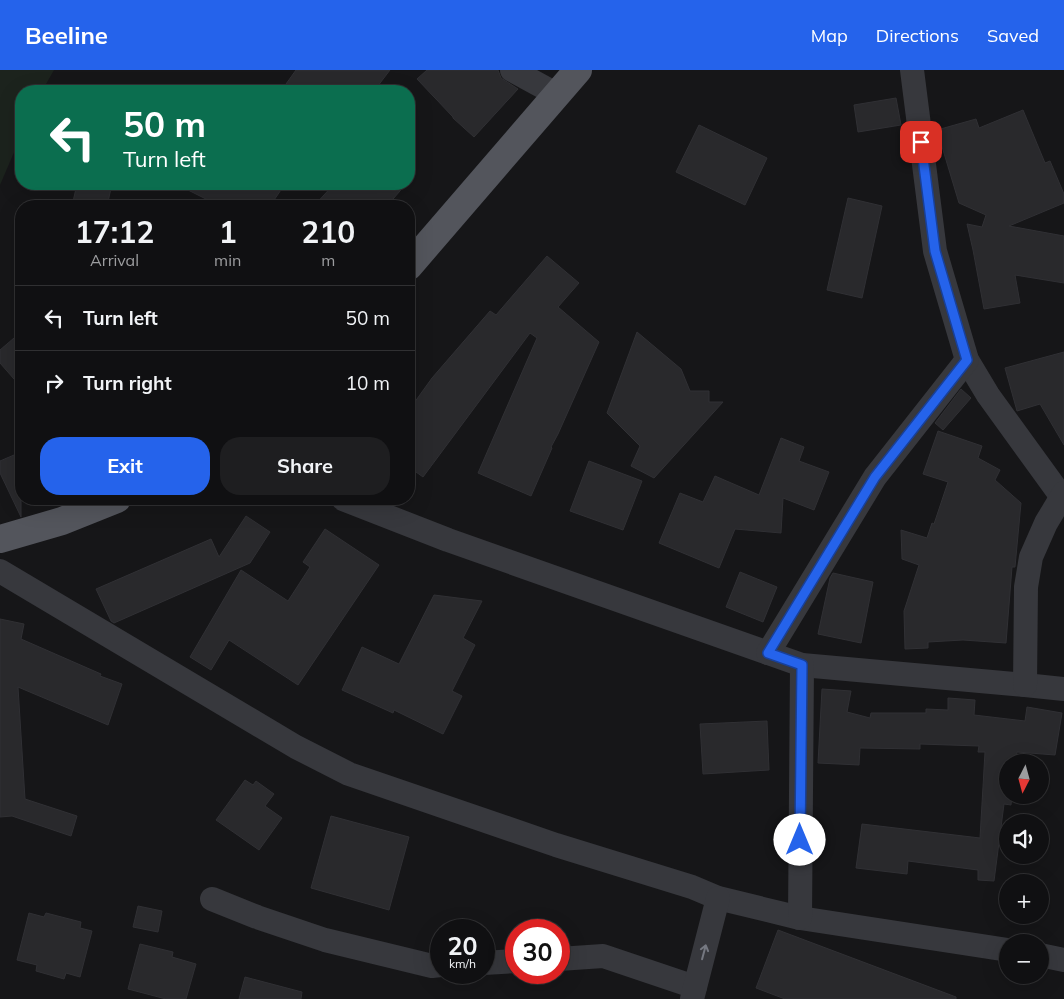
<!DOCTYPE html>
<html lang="en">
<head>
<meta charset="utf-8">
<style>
  body { margin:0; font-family:Mulish,sans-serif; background:#1e1e20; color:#f1f3f6; height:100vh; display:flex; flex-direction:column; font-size:19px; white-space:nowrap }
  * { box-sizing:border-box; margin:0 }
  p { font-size:16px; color:#9c9d9f }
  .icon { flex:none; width:28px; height:28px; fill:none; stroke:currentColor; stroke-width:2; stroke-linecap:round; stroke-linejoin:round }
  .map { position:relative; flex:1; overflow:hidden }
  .side { position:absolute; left:15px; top:130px; width:400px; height:305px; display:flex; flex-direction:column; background:#101012; border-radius:20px; box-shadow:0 5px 20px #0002,0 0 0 1px #303032 }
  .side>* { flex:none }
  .hud { position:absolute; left:15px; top:15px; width:400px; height:105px; border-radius:20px; box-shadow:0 5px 20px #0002,0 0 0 1px #303032; background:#0b6e4f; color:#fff; overflow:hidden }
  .needle { width:32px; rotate:186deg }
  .controls { position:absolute; left:999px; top:684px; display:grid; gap:10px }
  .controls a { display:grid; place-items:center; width:50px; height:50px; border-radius:50%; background:#101012; box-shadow:0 5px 20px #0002,0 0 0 1px #303032; font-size:25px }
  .speed { position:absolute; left:430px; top:849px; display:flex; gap:10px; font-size:25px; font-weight:700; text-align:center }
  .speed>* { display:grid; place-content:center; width:65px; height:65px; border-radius:50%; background:#101012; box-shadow:0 5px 20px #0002,0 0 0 1px #303032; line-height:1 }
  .speed small { font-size:12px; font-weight:400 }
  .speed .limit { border:8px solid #d22; background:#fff; color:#111 }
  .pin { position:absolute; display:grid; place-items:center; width:42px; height:42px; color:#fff; margin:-21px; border-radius:10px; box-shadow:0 2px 8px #0006 }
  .me { position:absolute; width:55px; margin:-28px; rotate:0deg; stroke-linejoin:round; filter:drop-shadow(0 0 4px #0008) }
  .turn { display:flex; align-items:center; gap:18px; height:105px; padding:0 25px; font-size:22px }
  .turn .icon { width:65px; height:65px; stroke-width:2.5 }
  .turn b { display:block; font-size:35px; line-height:42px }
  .eta { display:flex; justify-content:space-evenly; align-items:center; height:85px; text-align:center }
  .eta b { font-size:30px; font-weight:700; line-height:35px }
  .action { display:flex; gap:10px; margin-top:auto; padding:10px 25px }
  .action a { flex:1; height:58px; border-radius:20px; background:#2563eb; color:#fff; font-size:20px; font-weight:700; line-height:58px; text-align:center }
  .action a+a { background:#1e1e20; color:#f1f3f6 }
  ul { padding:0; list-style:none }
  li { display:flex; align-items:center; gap:15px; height:65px; padding:0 25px; border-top:1px solid #303032 }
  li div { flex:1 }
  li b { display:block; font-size:19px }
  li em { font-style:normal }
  header { display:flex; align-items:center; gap:30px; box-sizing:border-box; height:70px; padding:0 25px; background:#2563eb; color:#fff }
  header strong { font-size:24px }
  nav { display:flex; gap:28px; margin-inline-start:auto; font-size:18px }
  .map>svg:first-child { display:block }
  .green { fill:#1c231d }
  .building { fill:#29292c; stroke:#303034 }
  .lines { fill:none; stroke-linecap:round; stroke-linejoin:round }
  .street { stroke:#37383d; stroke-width:24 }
  .primary { stroke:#53555c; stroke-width:28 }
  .oneway { stroke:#757881 }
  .route-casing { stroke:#184099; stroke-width:12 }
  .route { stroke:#2563eb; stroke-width:9 }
</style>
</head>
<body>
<header>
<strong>Beeline</strong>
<nav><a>Map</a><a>Directions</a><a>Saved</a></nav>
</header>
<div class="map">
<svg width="1064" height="929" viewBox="0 0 1064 929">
  <rect width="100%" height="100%" fill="#161618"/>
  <polygon class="green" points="0,0 54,0 42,21 21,21 21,66 0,115"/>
  <g class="building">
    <polygon points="296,0 390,0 374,21 281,21"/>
    <polygon points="427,0 498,0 501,8 518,19 474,67 453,48 453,47 417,9"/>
    <polygon points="896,28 901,55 858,62 854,35"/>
    <polygon points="1023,40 1045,93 1050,91 1064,124 1064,133 1009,156 1064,166 1064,213 1015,205 1020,233 984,239 973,180 967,154 982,157 986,145 959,133 937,60 976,49 979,58"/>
    <polygon points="699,55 767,88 745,135 676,102"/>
    <polygon points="77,114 112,114 107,136 72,136"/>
    <polygon points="176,114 285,114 270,136 220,136"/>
    <polygon points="334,114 406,114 387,136 314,136"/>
    <polygon points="848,128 882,136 862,228 827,220"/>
    <polygon points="547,186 579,213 558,237 599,272 558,364 551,377 552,378 531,426 478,403 537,268 530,263 423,407 409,397 409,340 432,308 490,241 496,245"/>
    <polygon points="21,262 21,317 0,293 0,280"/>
    <polygon points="637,262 681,299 690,321 709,321 709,332 723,332 654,408 631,396 640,376 607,343"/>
    <polygon points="1064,282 1064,375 1040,334 1017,341 1005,298"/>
    <polygon points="961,319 971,328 943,360 935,353"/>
    <polygon points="938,361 982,376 978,388 1000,400 995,410 1021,433 1015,497 1012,497 1006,573 963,570 928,572 928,578 905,579 904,541 919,495 902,489 901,460 927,468 932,453 934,454 948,412 923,404"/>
    <polygon points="781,368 804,377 799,391 829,402 814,440 783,428 781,463 735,459 719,498 659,473 680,423 703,432 715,406 759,425"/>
    <polygon points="21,382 21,447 0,403 0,391"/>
    <polygon points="589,391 642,411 623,460 570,441"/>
    <polygon points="246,446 270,462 250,493 114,553 111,551 96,519 211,469 219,487"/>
    <polygon points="325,459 379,495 298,615 229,570 211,600 190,587 241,500 288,531 310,497 303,492"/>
    <polygon points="740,502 777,517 763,552 726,537"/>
    <polygon points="833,503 873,512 861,573 818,564 830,508"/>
    <polygon points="434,525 482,531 463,568 475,575 452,621 462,626 443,664 394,640 393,643 342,620 362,577 399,594"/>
    <polygon points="0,549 24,554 21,569 101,604 100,606 122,614 108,655 18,617 25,729 77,746 71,766 12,746 0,747"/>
    <polygon points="822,619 851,621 847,642 870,648 871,643 926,643 926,639 948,640 948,628 975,630 974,645 1025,651 1027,637 1062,643 1055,685 1017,682 1016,692 1008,692 1008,725 1012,725 1011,735 1004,734 994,811 978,810 978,800 908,791 907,804 856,798 862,754 980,768 985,682 978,682 979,676 920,674 920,679 860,678 859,695 818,693"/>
    <polygon points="767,651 769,700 703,704 700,654"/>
    <polygon points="245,710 253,715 256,711 274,724 265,736 282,748 259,780 216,750"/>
    <polygon points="331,746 409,767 389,840 311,818"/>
    <polygon points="138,836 162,841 158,862 133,857"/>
    <polygon points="29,843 44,847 46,843 81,852 80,858 92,861 80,907 66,903 64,909 36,901 37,895 17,890"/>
    <polygon points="778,860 956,927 956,929 785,929 756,918"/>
    <polygon points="140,874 173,882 172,887 196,894 186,929 166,929 128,919"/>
    <polygon points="245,907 302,922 301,929 239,929"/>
  </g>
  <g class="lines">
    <g class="street">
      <polyline points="512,0 556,24"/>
      <polyline points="912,0 935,181 967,290 988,325 1064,430"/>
      <polyline points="343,429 448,470 802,595 1025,615 1064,619"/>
      <polyline points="0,501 296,677 349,704 556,775 692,817 718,828 800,848 1008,880"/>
      <polyline points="768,583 875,407 967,290"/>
      <polyline points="1025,615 1026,517 1031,487 1046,453 1064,423"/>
      <polyline points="212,829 257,847 325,870 432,896 441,895"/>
      <polyline points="800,848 802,595"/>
      <polyline points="1040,885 1064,890"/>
      <polyline points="559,889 603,886 695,917"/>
      <polyline points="484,893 516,891"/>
      <polyline points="692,929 718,828"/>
    </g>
    <g class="primary">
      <polyline points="409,196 578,0"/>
      <polyline points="0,469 62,451 117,429"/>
    </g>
  </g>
  <defs><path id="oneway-shaft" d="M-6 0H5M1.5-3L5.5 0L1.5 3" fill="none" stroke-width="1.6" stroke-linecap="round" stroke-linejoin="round" transform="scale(1.25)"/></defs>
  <use class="oneway" href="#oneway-shaft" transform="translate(704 882) rotate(-75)"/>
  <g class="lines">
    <g class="route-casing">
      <polyline id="route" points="800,770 802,595 768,583 875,407 967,290 935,181 921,72"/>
    </g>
    <use href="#route" class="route"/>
  </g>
</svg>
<div class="controls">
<a><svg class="needle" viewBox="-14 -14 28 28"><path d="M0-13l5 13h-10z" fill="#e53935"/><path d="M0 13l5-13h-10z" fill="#9c9d9f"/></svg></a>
<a><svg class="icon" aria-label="sound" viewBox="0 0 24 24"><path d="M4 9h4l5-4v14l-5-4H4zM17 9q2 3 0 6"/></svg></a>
<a>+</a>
<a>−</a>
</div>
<div class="speed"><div>20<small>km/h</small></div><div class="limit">30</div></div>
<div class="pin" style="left:921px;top:72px;background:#d93025"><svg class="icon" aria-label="arrive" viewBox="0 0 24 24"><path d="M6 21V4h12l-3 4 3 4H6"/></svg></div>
<svg class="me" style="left:800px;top:770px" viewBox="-20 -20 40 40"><circle r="19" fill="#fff"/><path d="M0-13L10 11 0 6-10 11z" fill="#2563eb"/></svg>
<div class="hud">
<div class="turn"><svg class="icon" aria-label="left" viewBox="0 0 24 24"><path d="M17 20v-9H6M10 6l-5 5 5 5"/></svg><div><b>50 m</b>Turn left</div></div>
</div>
<section class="side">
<div class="eta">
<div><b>17:12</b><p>Arrival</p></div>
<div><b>1</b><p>min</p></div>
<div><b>210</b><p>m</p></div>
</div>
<ul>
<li><svg class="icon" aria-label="left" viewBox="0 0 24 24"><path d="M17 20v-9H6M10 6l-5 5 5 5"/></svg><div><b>Turn left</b></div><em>50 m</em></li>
<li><svg class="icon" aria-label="right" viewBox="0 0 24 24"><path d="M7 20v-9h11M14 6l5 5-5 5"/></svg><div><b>Turn right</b></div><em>10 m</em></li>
</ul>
<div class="action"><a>Exit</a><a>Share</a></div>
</section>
</div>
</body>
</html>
